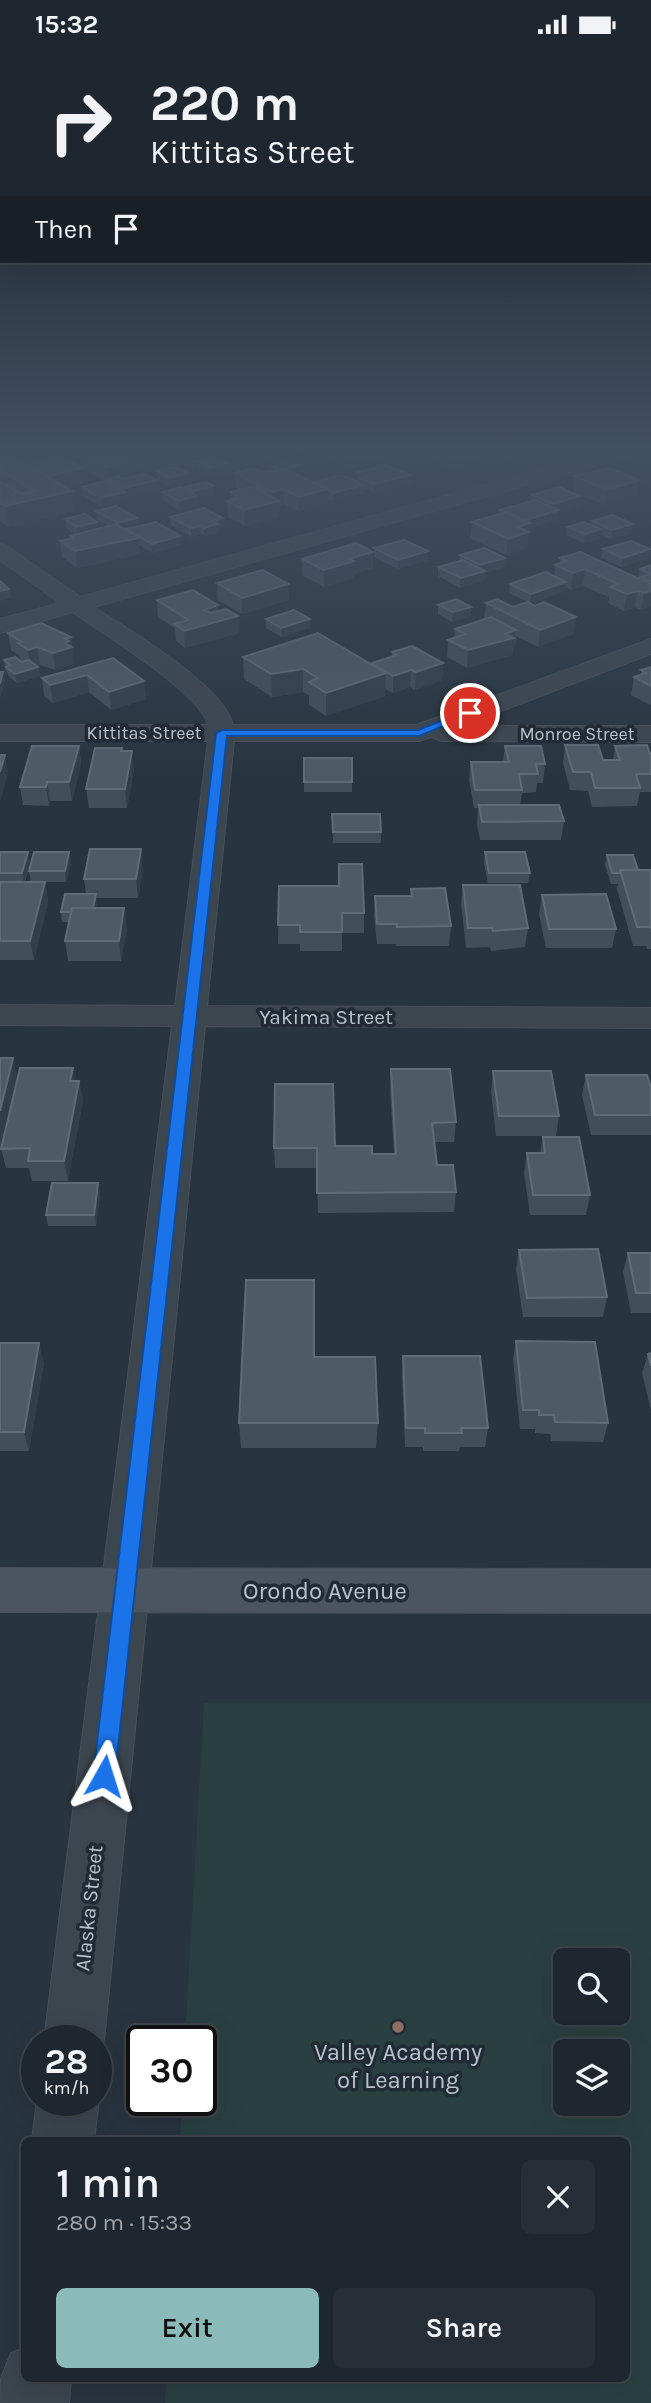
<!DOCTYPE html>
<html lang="en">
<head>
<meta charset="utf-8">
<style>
  body { margin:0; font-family:Karla,sans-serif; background:#262f37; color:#f1f3f6; height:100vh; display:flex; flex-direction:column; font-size:26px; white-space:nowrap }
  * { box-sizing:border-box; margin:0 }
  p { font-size:23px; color:#a1a5aa }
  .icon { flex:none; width:38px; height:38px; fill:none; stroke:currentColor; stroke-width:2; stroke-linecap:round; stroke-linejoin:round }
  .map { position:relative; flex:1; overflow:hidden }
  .sheet { position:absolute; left:21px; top:2088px; width:609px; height:245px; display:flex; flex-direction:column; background:#1e272f; border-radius:10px; box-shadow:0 7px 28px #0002,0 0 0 2px #3c444b }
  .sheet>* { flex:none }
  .hud { position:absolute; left:0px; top:0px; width:651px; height:214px; box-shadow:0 7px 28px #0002,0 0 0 2px #3c444b; background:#1e272f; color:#f1f3f6; overflow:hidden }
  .fabs { position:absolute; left:553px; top:1899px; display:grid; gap:14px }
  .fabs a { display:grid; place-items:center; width:77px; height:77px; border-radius:10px; background:#1e272f; box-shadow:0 7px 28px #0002,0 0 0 2px #3c444b; font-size:35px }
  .speed { position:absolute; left:21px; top:1976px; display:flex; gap:14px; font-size:35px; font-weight:700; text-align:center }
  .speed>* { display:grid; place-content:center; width:91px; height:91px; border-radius:50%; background:#1e272f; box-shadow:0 7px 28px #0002,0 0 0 2px #3c444b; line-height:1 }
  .speed small { font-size:18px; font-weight:400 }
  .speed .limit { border:4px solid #111; border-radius:10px; background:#fff; color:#111 }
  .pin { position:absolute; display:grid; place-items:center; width:60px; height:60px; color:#fff; margin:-30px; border:4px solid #fff; border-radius:50%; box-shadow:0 2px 7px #0007 }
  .me { position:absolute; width:77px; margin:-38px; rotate:6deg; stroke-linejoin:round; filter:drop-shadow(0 0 5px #0008) }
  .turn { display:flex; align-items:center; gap:24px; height:147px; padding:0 35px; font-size:32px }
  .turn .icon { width:91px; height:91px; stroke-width:2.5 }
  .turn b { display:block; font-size:49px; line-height:60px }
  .then { display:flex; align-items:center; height:66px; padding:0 35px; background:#0003; gap:14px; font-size:26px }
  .round { display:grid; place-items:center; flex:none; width:74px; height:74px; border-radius:10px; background:#262f37 }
  .summary { display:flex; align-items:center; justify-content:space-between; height:119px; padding:0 35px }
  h1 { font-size:42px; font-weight:600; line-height:52px }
  .primary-button { display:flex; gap:14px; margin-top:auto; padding:14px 35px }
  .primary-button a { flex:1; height:80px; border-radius:10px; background:#8bbbb9; color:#111; font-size:28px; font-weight:600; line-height:80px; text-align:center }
  .primary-button a+a { background:#262f37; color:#f1f3f6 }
  .status { display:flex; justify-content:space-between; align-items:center; height:49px; padding:0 35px; background:#1e272f; direction:ltr }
  .status svg { height:19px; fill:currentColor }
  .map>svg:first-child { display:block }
  .green { fill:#2a4040; fill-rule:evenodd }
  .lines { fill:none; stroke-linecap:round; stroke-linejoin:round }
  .minor-casing { stroke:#464f59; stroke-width:2 }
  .tertiary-casing { stroke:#464f59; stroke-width:2 }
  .secondary-casing { stroke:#464f59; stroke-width:2 }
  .minor { fill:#3c464f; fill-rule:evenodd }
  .tertiary { fill:#3c464f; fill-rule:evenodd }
  .secondary { fill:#4b5562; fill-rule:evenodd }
  .wall { fill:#414f5b }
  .shaded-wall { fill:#323f4b }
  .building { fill:#4e5b67; stroke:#5f6b77; stroke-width:2 }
  .route { fill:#1a73e8; stroke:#114b97; stroke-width:2 }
  .education-dot { fill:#8d6e63; stroke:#212b35; stroke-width:2.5 }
  .labels { text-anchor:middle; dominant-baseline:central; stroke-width:7; stroke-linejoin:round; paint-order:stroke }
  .far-street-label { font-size:18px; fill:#b9c1ca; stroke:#212b35 }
  .street-label { font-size:21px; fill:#b9c1ca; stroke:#212b35 }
  .near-street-label { font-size:24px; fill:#b9c1ca; stroke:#212b35 }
  .near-poi-label { font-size:24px; fill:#b9c1ca; stroke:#212b35 }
</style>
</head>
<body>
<div class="status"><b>15:32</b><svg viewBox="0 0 49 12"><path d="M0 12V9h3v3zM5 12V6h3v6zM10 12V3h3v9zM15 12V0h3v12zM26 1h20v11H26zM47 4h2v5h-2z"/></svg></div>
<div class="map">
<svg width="651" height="2354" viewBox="0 0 651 2354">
  <rect width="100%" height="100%" fill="#28343f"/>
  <path class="green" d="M 204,1654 L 651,1654 L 651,2354 L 165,2354 L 166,2329 L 626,2329 L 626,2091 L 180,2091 L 182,2051 L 201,2051 L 201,1992 L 185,1991 ZM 565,1911 L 618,1911 L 618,1964 L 565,1964 ZM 565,2002 L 618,2002 L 618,2054 L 565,2054 Z"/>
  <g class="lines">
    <g class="minor-casing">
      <g id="minor">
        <path d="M 622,398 L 650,398 L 647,402 L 94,558 C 131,583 222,635 233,676 L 416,676 L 651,590 L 651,605 L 462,677 L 651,677 L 651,693 L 442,692 L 432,688 L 419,692 L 234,692 L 207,957 L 651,959 L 651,979 L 205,977 L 104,1992 L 96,2011 L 96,1992 L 44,1992 L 172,977 L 0,976 L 0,956 L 175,957 L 208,692 L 0,692 L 0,676 L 208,676 C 200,643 104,586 73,563 L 0,584 L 0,570 L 60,554 L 0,511 L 0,495 L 7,497 L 80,548 Z"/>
        <polygon points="96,2044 99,2051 94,2091 32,2091 37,2051 96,2051"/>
        <polygon points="24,2299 24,2329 71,2329 69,2354 0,2354 1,2329 11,2304"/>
      </g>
    </g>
    <g class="tertiary-casing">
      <polygon id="tertiary" points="67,398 99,398 96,402 0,423 0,413"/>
    </g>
    <g class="secondary-casing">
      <polygon id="secondary" points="0,1519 651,1520 651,1564 0,1563"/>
    </g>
    <use href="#minor" class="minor"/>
    <use href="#tertiary" class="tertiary"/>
    <use href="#secondary" class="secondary"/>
  </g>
  <g class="wall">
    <polygon points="116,398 175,398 181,401 182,416 152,423 134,416 135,426 123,429 158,440 126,448 126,451 101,458 83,446 82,438 108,433 82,419 81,404 87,403 87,401 116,400"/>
    <polygon points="176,398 228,398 228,407 217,410 228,415 228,423 212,428 198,420 198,412 202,411"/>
    <polygon points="361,398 422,398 422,400 376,411 372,409 372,415 352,420 329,409 329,401 361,401"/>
    <polygon points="479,398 537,398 536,402 508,410"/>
    <polygon points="262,400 296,409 275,415 262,409"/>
    <polygon points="431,401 479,410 473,411 473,414 451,418 431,409"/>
    <polygon points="0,408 34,419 33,413 84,434 67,439 72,442 75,462 9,478 0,472"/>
    <polygon points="273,417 299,425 297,425 314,433 361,434 361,433 357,432 358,423 410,426 410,435 374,444 364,439 364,444 333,452 328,450 328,455 299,463 284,455 279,457 279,468 245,477 228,468 227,452 231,451 231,443 239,441 236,439 235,424 265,424 273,423"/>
    <polygon points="157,422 188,432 169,437 157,431"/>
    <polygon points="575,427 637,446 605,456 573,443"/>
    <polygon points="186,438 214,446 197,450 198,456 179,461 163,452 162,443 186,441"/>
    <polygon points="532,446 579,456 558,462 557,470 529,479 527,499 506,506 470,489 472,473 500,465 500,461 531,452"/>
    <polygon points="96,462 138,478 180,487 181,496 152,504 139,496 140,505 77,519 62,508 60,492 70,490 70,487 76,486 66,479 65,470 97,473 98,480 109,477 97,471"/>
    <polygon points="170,468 223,469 224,477 218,479 218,484 205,487 201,485 191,488 171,476"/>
    <polygon points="592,472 633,475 631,484 611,490 600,485 600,489 584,494 566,486 567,478 591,476"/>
    <polygon points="651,492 651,501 650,501 648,509 621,518 601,509 603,500 650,500"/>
    <polygon points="374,499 428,511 398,520 374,508"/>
    <polygon points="373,503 373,519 354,525 354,529 324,538 302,526 302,510"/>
    <polygon points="460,506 504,518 485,524 484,531 460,539 438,527 438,518 459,512"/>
    <polygon points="560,509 638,529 640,520 651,516 651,558 641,561 635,558 624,562 608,554 609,548 583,537 571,541 566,538 565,542 530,554 509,544 510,535 554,527 555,516 560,514"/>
    <polygon points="217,534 288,535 289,551 242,565 218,551"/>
    <polygon points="157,551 219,562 238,567 239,584 185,599 176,592 175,579 158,568"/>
    <polygon points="486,554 513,558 535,557 576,568 573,585 538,598 516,587 515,598 513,599 512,606 467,619 447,608 448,591 454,589 455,580 484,570"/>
    <polygon points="438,556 471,558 470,567 452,573 438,565"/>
    <polygon points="266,570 310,570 310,579 282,588 266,579"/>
    <polygon points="8,584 71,588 74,615 55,621 40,616 37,617 38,618 40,627 17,634 8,627 7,622 5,621 4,611 21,612 20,607 11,601"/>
    <polygon points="392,603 443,614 442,631 415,641 410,638 393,644 385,640 385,647 326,667 309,656 309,646 303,643 272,648 244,630 243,608 372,616 372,614 392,607"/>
    <polygon points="113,609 144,632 146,650 111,661 89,643 53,654 44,647 42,629"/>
    <polygon points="651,618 651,655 650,656 631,646 634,628 641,626 641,621"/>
    <polygon points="565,696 603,711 613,711 615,697 651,708 651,743 640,743 637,757 592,758 588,742 570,741 563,714"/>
    <polygon points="79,697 81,715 72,752 50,752 49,757 23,756 20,738"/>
    <polygon points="505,697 545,715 543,734 537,734 536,743 522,744 520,756 564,772 561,791 480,791 477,775 478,759 474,759 469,731 471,713 503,713"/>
    <polygon points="122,699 123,702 134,720 127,759 89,759 86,740"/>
    <rect x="304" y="709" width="48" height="34"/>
    <polygon points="332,765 381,783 381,794 333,794"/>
    <polygon points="0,803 28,803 30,814 25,833 31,833 29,822 71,814 66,833 45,833 48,852 34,911 0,911"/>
    <polygon points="485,803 530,824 528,834 488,834 484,814"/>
    <polygon points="607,806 638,821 651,821 651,900 647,900 646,897 633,897 617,840 618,835 611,835 605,816"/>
    <polygon points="143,819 138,849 96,849 96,859 127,879 121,912 68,912 65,892 69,873 62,873 61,863 86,845 84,830"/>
    <polygon points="463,836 528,879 525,898 491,902 490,898 466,899 461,855"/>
    <polygon points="279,837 364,864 364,884 342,884 342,902 300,902 300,895 278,895"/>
    <polygon points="411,840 451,877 449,897 396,897 396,895 377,895 374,866 375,847 411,847"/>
    <polygon points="542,846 616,880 612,899 546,899 539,865"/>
    <polygon points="73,1019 75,1032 79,1032 83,1051 68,1132 32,1132 29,1119 6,1119 1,1100"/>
    <polygon points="391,1020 456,1073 454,1093 434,1093 437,1116 456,1143 454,1163 318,1164 317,1119 275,1119 274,1099 335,1097 372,1105 394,1105 390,1040"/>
    <polygon points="493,1022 559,1067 556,1087 496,1087 491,1042"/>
    <polygon points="586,1026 651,1039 651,1086 591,1086 582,1046"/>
    <polygon points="543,1088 590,1146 586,1166 530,1166 524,1124 527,1104 540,1104"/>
    <polygon points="98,1134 100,1145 96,1177 48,1177 46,1166"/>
    <polygon points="519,1201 607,1248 603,1268 523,1268 516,1220"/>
    <polygon points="628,1204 651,1204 651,1264 631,1264 623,1223"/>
    <polygon points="516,1292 608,1374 603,1393 551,1392 550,1385 535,1384 535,1380 520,1380 513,1311"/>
    <polygon points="0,1294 44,1313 29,1402 0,1402"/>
    <polygon points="651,1304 651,1361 642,1324 648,1305"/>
    <polygon points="403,1307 488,1379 485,1398 460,1398 459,1402 423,1402 423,1398 405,1398 402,1326"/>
    <polygon points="314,1308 378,1374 376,1399 241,1399 239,1374"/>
  </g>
  <g class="shaded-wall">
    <polygon points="204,398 228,398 228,407 205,413"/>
    <polygon points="398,398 422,398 422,400 376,411 377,403"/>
    <polygon points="524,398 537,398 536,402 508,410 509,402"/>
    <polygon points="181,401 182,416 152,423 151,408"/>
    <polygon points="296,401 296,409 275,415 275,406"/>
    <polygon points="480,401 479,410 473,411 473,414 451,418 451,410"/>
    <polygon points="372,406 372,415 352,420 352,411"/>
    <polygon points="134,411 135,426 111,432 107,430 107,433 106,418"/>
    <polygon points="228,415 228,423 212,428 211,419"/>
    <polygon points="299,416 299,425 281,429 281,421"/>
    <polygon points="82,419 84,434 51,443 49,427"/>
    <polygon points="188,424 188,432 169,437 168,429"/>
    <polygon points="410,426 410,435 374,444 374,435"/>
    <polygon points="157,431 158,440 126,448 126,451 101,458 100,449 125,443 125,439"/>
    <polygon points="639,431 637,446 605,456 607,441"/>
    <polygon points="364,436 364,444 333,452 333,444"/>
    <polygon points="214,437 214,446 197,450 198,456 179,461 179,452 194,448 194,442"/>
    <polygon points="283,440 284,455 279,457 279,468 245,477 244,461 262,443 266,442 266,455 273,454 272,443"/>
    <polygon points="328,440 328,455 299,463 299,448"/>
    <polygon points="72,442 75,462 9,478 6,457"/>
    <polygon points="580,447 579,456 558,462 557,470 529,479 527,499 506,506 508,490 517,478 524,472 552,463 553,455"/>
    <polygon points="137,469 138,478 118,483 118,474"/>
    <polygon points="223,469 224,477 218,479 218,484 205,487 204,479 212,472"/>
    <polygon points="97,473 98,481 78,486 76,478"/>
    <polygon points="633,475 631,484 611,490 612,481"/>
    <polygon points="201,477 201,485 191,488 191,479"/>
    <polygon points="601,480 600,489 584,494 585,485"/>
    <polygon points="180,487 181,496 152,504 152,495"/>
    <polygon points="139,489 140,505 77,519 75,502"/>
    <polygon points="650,500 648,509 621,518 623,509"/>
    <polygon points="428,502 428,511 398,520 398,511"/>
    <polygon points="373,503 373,519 354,525 354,529 324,538 324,521 349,510"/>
    <polygon points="505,509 504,518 485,524 484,531 460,539 461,529 480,523 480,516"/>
    <polygon points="585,520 583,537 571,541 573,524"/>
    <polygon points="566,533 565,542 530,554 531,545"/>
    <polygon points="288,535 289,551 242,565 242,549"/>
    <polygon points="9,540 11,549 0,552 0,542"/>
    <polygon points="638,542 635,558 624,562 627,545"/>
    <polygon points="651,542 651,558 641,561 644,544"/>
    <polygon points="218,556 219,572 238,567 239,584 185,599 184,582 204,561"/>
    <polygon points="471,558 470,567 452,573 453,563"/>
    <polygon points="576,568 573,585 538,598 540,581"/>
    <polygon points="310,570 310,579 282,588 281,579"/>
    <polygon points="516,581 515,598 513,599 512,606 467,619 468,601"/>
    <polygon points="71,588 74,615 55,621 53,604 65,590"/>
    <polygon points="37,598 40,616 31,619 28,601"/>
    <polygon points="443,614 442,631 415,641 416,623"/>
    <polygon points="38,618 40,627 17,634 15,625"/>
    <polygon points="303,620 303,643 272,648 271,625"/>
    <polygon points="411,621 410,638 393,644 393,627"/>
    <polygon points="3,623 5,632 0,650 0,635"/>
    <polygon points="386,624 385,647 326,667 326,644"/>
    <polygon points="87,626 89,643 53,654 50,636"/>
    <polygon points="144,632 146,650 111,661 109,643"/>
    <polygon points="79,697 81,715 72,752 69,733"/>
    <polygon points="132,702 134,720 127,759 125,740"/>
    <polygon points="5,706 8,725 0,753 0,723"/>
    <polygon points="47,733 50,752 49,757 46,738"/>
    <polygon points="141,800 143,819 138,849 136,830"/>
    <polygon points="28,803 30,814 24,834 22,824"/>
    <polygon points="69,803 71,814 66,833 65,822"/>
    <polygon points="45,833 48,852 34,911 30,892"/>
    <polygon points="96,845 97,855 94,873 92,863"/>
    <polygon points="124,859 127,879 121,912 119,892"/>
    <polygon points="13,1009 17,1029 0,1102 0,1062"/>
    <polygon points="73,1019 76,1038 70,1032"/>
    <polygon points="79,1032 83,1051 68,1132 64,1112"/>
    <polygon points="98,1134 100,1145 96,1177 94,1166"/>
    <polygon points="39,1294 44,1313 29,1402 24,1383"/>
  </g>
  <g class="building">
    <polygon points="99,398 113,398 134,411 106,418 81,404 90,402 87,401"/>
    <polygon points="126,398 175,398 181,401 151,408"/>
    <polygon points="273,398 288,398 296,401 275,406 262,400"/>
    <polygon points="343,398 353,398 372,406 352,411 329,401"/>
    <polygon points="364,398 398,398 377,403"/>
    <polygon points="445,398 471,398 480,401 470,404 474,406 451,410 431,401"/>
    <polygon points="499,398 524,398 509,402"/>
    <polygon points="11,406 72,442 6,457 0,454 0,432 21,445 34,442 0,421 0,408"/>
    <polygon points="60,407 82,419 49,427 36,420 39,419 33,413"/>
    <polygon points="214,408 228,415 211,419 198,412"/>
    <polygon points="290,413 299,416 281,421 273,417"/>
    <polygon points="386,416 410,426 374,435 361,429 367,427 358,423"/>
    <polygon points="176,418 188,424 168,429 157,422"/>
    <polygon points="254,419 265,424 285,420 328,440 299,448 283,440 272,443 235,424"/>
    <polygon points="610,419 639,431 607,441 575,427"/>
    <polygon points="144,425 157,431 125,439 107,430 119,427 124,430"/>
    <polygon points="342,426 364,436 333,444 328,441 328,440 314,433"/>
    <polygon points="106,432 125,443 100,449 82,438"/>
    <polygon points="206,433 214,437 194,442 186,438"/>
    <polygon points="255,437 266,442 262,443 279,452 244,461 227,452 239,449 231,443"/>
    <polygon points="181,438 197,447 179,452 162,443"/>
    <polygon points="559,438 580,447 553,455 532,446"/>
    <polygon points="535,451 558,461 524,472 500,461"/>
    <polygon points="116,457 137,469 118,474 96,462"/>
    <polygon points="204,459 223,469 212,472 218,475 204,479 201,477 191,479 170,468"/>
    <polygon points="506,463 530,474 517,478 529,483 508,490 472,473"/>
    <polygon points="85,465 97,473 76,478 65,470"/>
    <polygon points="612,466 633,475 612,481 592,472"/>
    <polygon points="156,473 180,487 152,495 127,480"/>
    <polygon points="584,473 601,480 585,485 567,478"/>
    <polygon points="116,475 139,489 75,502 60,492 73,489 70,487"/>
    <polygon points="404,491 428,502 398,511 374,499"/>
    <polygon points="631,492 650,500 623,509 603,500"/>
    <polygon points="356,494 373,503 349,510 354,512 324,521 302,510"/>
    <polygon points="484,499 505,509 480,516 460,506"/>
    <polygon points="580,503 651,535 651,542 644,544 638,542 627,545 610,538 618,535 585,520 573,524 555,516 567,512 560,509"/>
    <polygon points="463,511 485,522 461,529 438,518"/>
    <polygon points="651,516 651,533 641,528 650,525 640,520"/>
    <polygon points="263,521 288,535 242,549 217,534"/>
    <polygon points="546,523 566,533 531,545 510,535"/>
    <polygon points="0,532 9,540 0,542"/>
    <polygon points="193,541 218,556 204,561 210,564 226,560 238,567 184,582 174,575 188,571 157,551"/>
    <polygon points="456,550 471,558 453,563 438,556"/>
    <polygon points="497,550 513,558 528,553 535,557 544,553 576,568 540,581 486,554"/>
    <polygon points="294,561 310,570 281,579 266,570"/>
    <polygon points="491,568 516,581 505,585 514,589 468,601 448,591 465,585 455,580"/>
    <polygon points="41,574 71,588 65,590 69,592 65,594 72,598 53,604 37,598 28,601 18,594 22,593 8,584"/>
    <polygon points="318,584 386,624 326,644 309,633 318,629 303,620 271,625 243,608"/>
    <polygon points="412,597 443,614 416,623 411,621 393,627 372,614 397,606 392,603"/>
    <polygon points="15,608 22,613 29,611 38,618 15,625 6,618 10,616 4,611"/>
    <polygon points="113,609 144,632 109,643 87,626 50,636 42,629"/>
    <polygon points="651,618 651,637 634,628 646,624 641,621"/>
    <polygon points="0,623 3,623 0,635"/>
    <polygon points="565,696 598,696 603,711 620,711 615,697 647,696 651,708 651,725 636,725 640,739 595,739 591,723 573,723"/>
    <polygon points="32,697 79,697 69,733 47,733 46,738 20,738"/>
    <polygon points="505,697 541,697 545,715 536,715 538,725 519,725 522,741 475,741 471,713 509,713"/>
    <polygon points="95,699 122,699 121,702 132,702 125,740 86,740"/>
    <polygon points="0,706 5,706 0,723"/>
    <rect x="304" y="709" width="48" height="24"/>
    <polygon points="479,756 559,756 564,772 482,773"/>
    <polygon points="332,765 380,765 381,783 333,783"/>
    <polygon points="90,800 141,800 136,830 84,830"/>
    <polygon points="0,803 28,803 22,824 0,824"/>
    <polygon points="34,803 69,803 65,822 29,822"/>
    <polygon points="485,803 525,803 530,824 489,824"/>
    <polygon points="607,806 633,806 638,821 620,821 620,824 612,824"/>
    <polygon points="339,815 362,815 364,864 342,864 342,883 300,883 300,876 278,876 279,837 339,837"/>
    <polygon points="620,821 651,821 651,880 650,878 637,878"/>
    <polygon points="0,833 45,833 30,892 0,892"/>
    <polygon points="463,836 520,836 528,879 493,882 492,879 468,879"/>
    <polygon points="445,839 451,877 397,878 397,875 377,875 375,847 412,847 411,840"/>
    <polygon points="65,845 96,845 93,859 72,859 71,863 61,863"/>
    <polygon points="606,845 616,880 549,880 542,846"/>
    <polygon points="72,859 124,859 119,892 65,892"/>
    <polygon points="0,1009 13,1009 0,1062"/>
    <polygon points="20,1019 73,1019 70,1032 79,1032 64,1112 28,1112 30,1099 1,1100"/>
    <polygon points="391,1020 450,1020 456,1073 432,1074 437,1116 453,1116 456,1143 317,1144 317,1099 274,1099 275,1035 333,1035 335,1097 372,1097 372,1105 396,1105"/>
    <polygon points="493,1022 551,1022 559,1067 499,1067"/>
    <polygon points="586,1026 647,1026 651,1039 651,1066 595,1066"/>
    <polygon points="543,1088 579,1088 590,1146 533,1146 527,1104 545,1104"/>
    <polygon points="52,1134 98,1134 94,1166 46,1166"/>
    <polygon points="598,1200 607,1248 527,1249 519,1201"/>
    <polygon points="628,1204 651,1204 651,1244 636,1244"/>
    <polygon points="246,1231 314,1231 314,1308 375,1308 378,1374 239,1374"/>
    <polygon points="516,1292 595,1293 608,1374 555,1373 554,1366 539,1366 539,1361 523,1361"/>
    <polygon points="0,1294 39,1294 24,1383 0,1383"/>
    <polygon points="651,1304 651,1317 648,1305"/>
    <polygon points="403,1307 480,1307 488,1379 461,1379 462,1384 425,1384 425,1379 406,1379"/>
  </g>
  <linearGradient id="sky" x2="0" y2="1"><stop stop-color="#161d23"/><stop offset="0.55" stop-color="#425063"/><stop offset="1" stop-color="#425063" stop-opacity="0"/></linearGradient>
  <rect width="651" height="727" fill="url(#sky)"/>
  <polygon class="route" points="467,662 476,664 419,687 227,687 115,1727 112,1735 104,1738 96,1735 93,1727 216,684 222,681 418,681"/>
  <circle class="education-dot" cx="398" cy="1978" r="7"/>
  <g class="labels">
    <g class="far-street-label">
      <text x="144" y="684">Kittitas Street</text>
      <text x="577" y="685">Monroe Street</text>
    </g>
    <g class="street-label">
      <text x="326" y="968">Yakima Street</text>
      <text transform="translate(89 1859) rotate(-84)">Alaska Street</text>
    </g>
    <g class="near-street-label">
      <text x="325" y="1542">Orondo Avenue</text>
    </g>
    <g class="near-poi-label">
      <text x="398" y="2003">Valley Academy<tspan x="398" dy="28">of Learning</tspan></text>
    </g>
  </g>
</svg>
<div class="fabs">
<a><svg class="icon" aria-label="search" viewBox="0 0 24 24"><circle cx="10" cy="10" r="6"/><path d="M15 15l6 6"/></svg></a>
<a><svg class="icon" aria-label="layers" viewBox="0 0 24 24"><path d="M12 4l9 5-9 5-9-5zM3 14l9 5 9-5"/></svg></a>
</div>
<div class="speed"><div>28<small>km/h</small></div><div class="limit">30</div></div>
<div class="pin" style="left:470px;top:664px;background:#d93025"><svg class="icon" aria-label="arrive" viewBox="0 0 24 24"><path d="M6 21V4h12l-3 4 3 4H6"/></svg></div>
<svg class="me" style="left:104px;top:1727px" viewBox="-20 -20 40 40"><path d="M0-17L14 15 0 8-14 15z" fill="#1a73e8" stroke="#fff" stroke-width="4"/></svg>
<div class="hud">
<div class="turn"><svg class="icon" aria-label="right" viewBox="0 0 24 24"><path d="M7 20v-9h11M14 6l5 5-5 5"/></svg><div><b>220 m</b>Kittitas Street</div></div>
<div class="then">Then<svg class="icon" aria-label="arrive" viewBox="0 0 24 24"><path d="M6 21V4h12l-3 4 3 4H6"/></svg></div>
</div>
<section class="sheet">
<div class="summary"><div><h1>1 min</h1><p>280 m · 15:33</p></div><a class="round"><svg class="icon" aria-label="close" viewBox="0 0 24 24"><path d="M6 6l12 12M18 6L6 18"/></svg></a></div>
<div class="primary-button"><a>Exit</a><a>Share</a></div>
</section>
</div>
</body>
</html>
